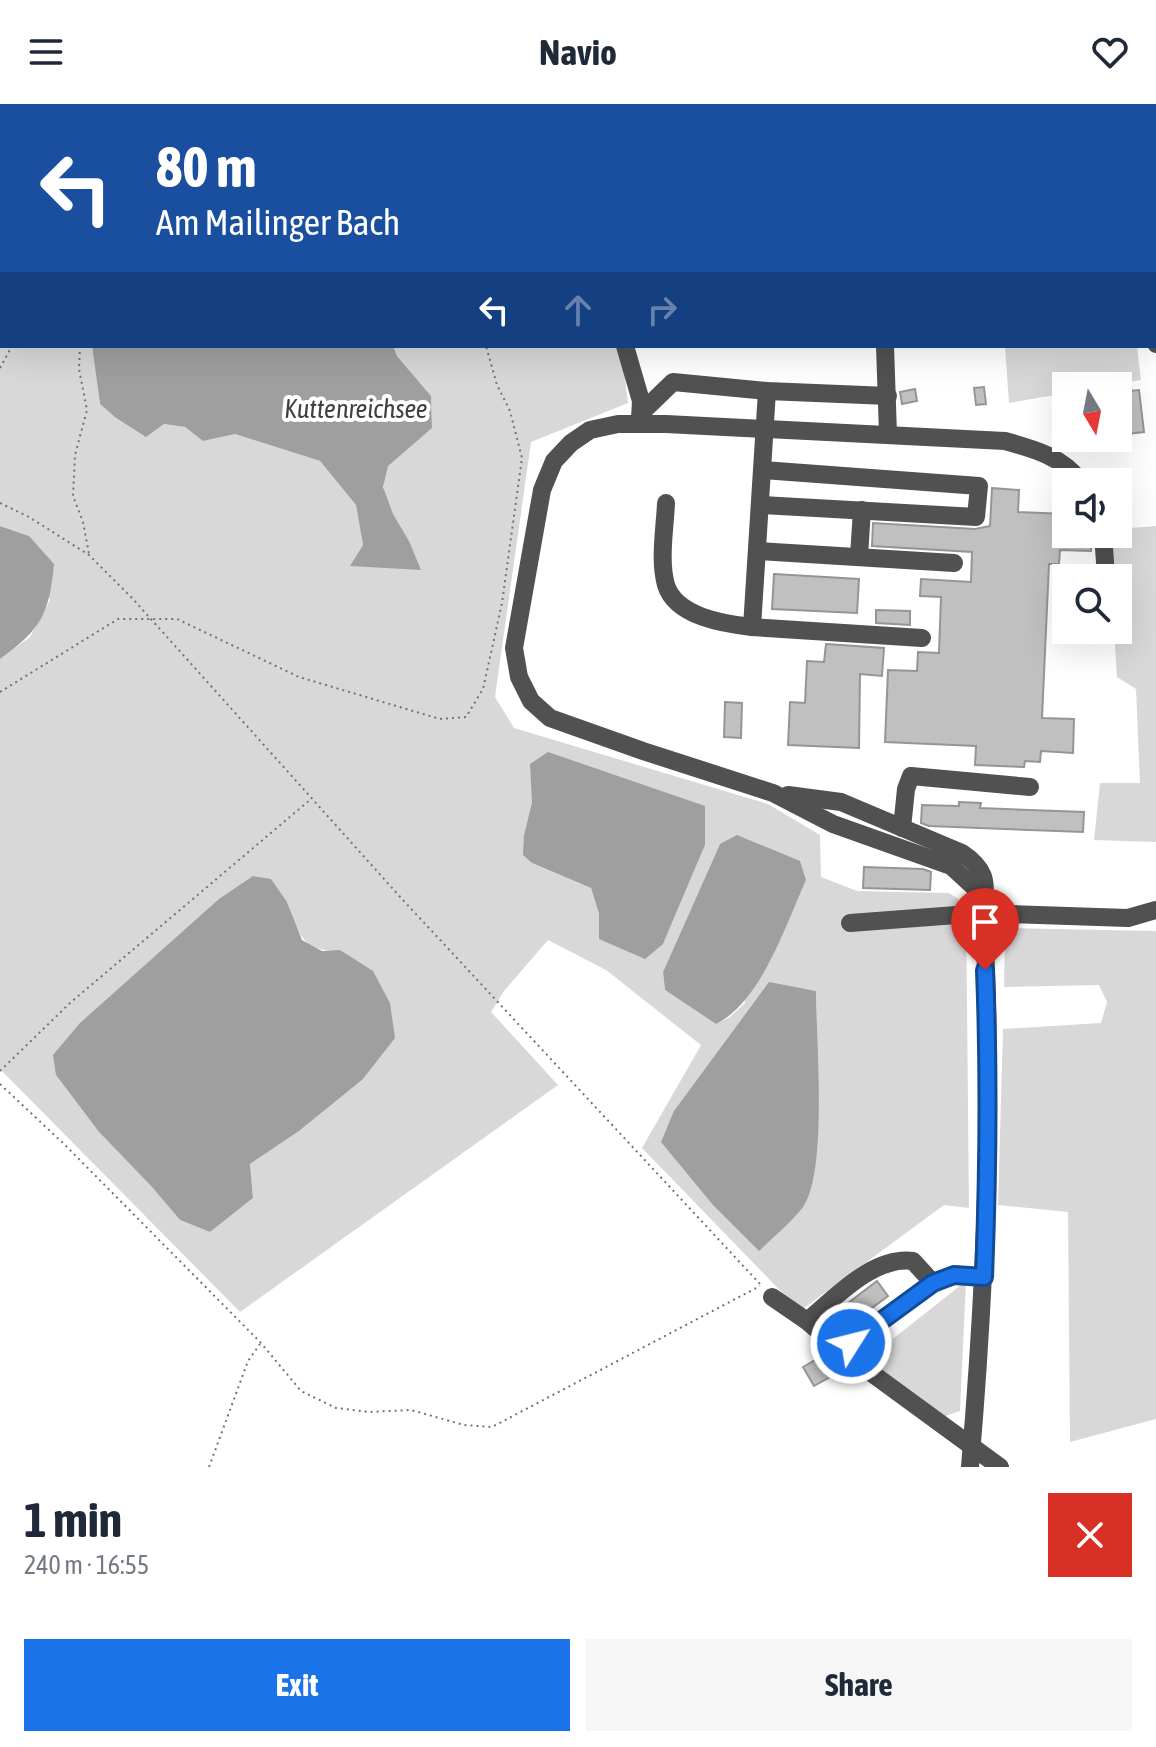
<!DOCTYPE html>
<html lang="en">
<head>
<meta charset="utf-8">
<style>
  body { margin:0; font-family:"Asap Condensed",sans-serif; background:#f6f6f7; color:#1f2937; height:100vh; display:flex; flex-direction:column; font-size:30px; white-space:nowrap }
  * { box-sizing:border-box; margin:0 }
  p { font-size:26px; color:#747a83 }
  .icon { flex:none; width:44px; height:44px; fill:none; stroke:currentColor; stroke-width:2; stroke-linecap:round; stroke-linejoin:round }
  .map { position:relative; height:1363px; overflow:hidden }
  .panel { display:flex; flex-direction:column; background:#fff; flex:1 }
  .panel>* { flex:none }
  .guide { position:absolute; left:0px; top:0px; width:1156px; height:244px; box-shadow:0 8px 32px #0002; background:#1a4fa0; color:#fff; overflow:hidden }
  .needle { width:52px; rotate:170deg }
  .buttons { position:absolute; left:1052px; top:268px; display:grid; gap:16px }
  .buttons a { display:grid; place-items:center; width:80px; height:80px; border-radius:0px; background:#fff; box-shadow:0 8px 32px #0002; font-size:40px }
  .pin { position:absolute; display:grid; place-items:center; width:68px; height:68px; color:#fff; margin:-82px -34px; border-radius:50% 50% 50% 0; rotate:-45deg; box-shadow:0 0 8px #0007 }
  .pin .icon { rotate:45deg }
  .me { position:absolute; width:88px; margin:-44px; rotate:54deg; stroke-linejoin:round; filter:drop-shadow(0 0 6px #0008) }
  .turn { display:flex; align-items:center; gap:28px; height:168px; padding:0 24px; font-size:36px }
  .turn .icon { width:104px; height:104px; stroke-width:2.5 }
  .turn b { display:block; font-size:56px; line-height:68px }
  .lanes { display:flex; align-items:center; height:76px; padding:0 24px; background:#0003; justify-content:center; gap:40px; direction:ltr }
  .lanes .off { opacity:.35 }
  .round { display:grid; place-items:center; flex:none; width:84px; height:84px; border-radius:0px; background:#f6f6f7 }
  .headline { display:flex; align-items:center; justify-content:space-between; height:136px; padding:0 24px }
  h1 { font-size:48px; font-weight:700; line-height:60px }
  .action { display:flex; gap:16px; margin-top:auto; padding:16px 24px }
  .action a { flex:1; height:92px; border-radius:0px; background:#1a73e8; color:#fff; font-size:32px; font-weight:700; line-height:92px; text-align:center }
  .action a+a { background:#f6f6f7; color:#1f2937 }
  header { display:flex; justify-content:space-between; align-items:center; height:104px; padding:0 24px; background:#fff; font-size:36px; font-weight:700 }
  .map>svg:first-child { display:block }
  .green { fill:#d8d8d8; fill-rule:evenodd }
  .water { fill:#9f9f9f }
  .building { fill:#c0c0c0; stroke:#959595; stroke-width:2 }
  .lines { fill:none; stroke-linecap:round; stroke-linejoin:round }
  .path { stroke:#737373; stroke-width:2; stroke-dasharray:2 4; stroke-linecap:butt }
  .minor { stroke:#515151; stroke-width:18 }
  .route-casing { stroke:#114b97; stroke-width:20 }
  .route { stroke:#1a73e8; stroke-width:14 }
  .labels { text-anchor:middle; dominant-baseline:central; stroke-width:8; stroke-linejoin:round; paint-order:stroke }
  .water-label { font-size:26px; font-style:italic; fill:#404040; stroke:#fff }
</style>
</head>
<body>
<header><svg class="icon" aria-label="menu" viewBox="0 0 24 24"><path d="M4 6h16M4 12h16M4 18h16"/></svg>Navio<svg class="icon" aria-label="heart" viewBox="0 0 24 24"><path d="M12 20l-8-8c-3-5 5-10 8-4 3-6 11-1 8 4z"/></svg></header>
<div class="map">
<svg width="1156" height="1363" viewBox="0 0 1156 1363">
  <rect width="100%" height="100%" fill="#fff"/>
  <g class="green">
    <polygon points="1138,0 1156,0 1156,125 1154,2"/>
    <path d="M 0,174 L 2,242 L 92,242 L 100,300 L 116,314 L 145,332 L 164,320 L 185,323 L 203,337 L 235,330 L 320,357 L 356,401 L 363,441 L 351,461 L 409,437 C 397,418 373,385 388,361 C 394,353 422,333 432,324 L 431,292 L 397,252 L 393,242 L 621,242 L 628,299 L 531,338 L 495,593 L 514,624 L 768,700 L 820,731 L 821,773 L 857,787 L 949,789 L 966,800 L 969,1104 L 944,1101 L 800,1207 L 642,1044 L 701,941 L 606,866 L 548,836 L 504,887 L 491,908 L 558,981 L 240,1208 L 0,965 L 0,555 L 30,533 L 50,496 L 29,432 L 0,422 ZM 532,698 L 705,702 L 705,741 L 663,840 L 599,834 L 599,810 L 591,784 L 532,759 L 524,731 ZM 720,740 L 745,899 L 730,913 L 716,920 L 665,886 L 663,868 ZM 287,798 C 300,830 300,847 340,847 L 362,976 L 299,1027 L 250,1060 L 253,1094 L 210,1128 L 180,1116 L 152,1083 L 99,1028 L 56,971 ZM 769,879 L 816,887 L 818,1034 L 726,939 Z"/>
    <polygon points="1005,242 1137,242 1141,276 1105,282 1066,282 1066,289 1009,299"/>
    <polygon points="1156,422 1156,738 1094,736 1100,679 1140,679 1136,585 1117,573 1114,526 1118,526 1118,474 1111,474 1108,430 1118,430 1118,425"/>
    <polygon points="1005,824 1156,827 1156,1315 1070,1338 1068,1108 998,1101 1003,925 1101,919 1107,898 1099,881 1004,883"/>
    <polygon points="966,1177 960,1307 943,1313 865,1257"/>
  </g>
  <g class="water">
    <polygon points="0,0 62,0 2,2 2,176"/>
    <polygon points="110,0 318,0 109,2"/>
    <rect x="386" y="0" width="200" height="2"/>
    <polygon points="92,242 393,242 397,252 431,292 432,324 388,362 383,383 393,410 409,437 421,466 350,462 363,441 356,401 320,357 235,330 203,337 185,323 164,320 146,333 116,314 100,300"/>
    <path d="M 0,422 L 29,432 L 54,460 C 49,511 41,525 0,555 Z"/>
    <polygon points="548,648 705,702 705,741 663,840 645,855 599,835 599,810 591,784 532,759 523,751 524,731 532,698 530,660"/>
    <path d="M 737,731 L 800,757 L 806,776 C 786,820 761,898 716,920 L 665,886 L 663,868 L 720,740 Z"/>
    <polygon points="253,772 271,775 287,798 302,836 322,847 340,846 373,867 390,899 395,934 362,976 299,1027 250,1060 253,1094 210,1128 180,1116 152,1083 99,1028 56,971 53,951 80,919 219,795"/>
    <path d="M 769,878 L 816,887 C 816,934 828,1068 803,1103 C 791,1119 773,1133 759,1147 L 713,1101 L 661,1038 L 674,1007 Z"/>
  </g>
  <g class="building">
    <polygon points="984,283 986,300 976,301 974,284"/>
    <polygon points="915,285 917,297 902,300 900,288"/>
    <polygon points="1139,286 1144,328 1118,331 1118,288"/>
    <polygon points="992,384 1019,386 1018,408 1066,410 1066,430 1091,430 1091,447 1060,446 1059,460 1049,460 1042,614 1074,615 1073,649 1041,647 1040,658 1025,657 1024,663 975,661 976,642 885,638 888,566 917,567 918,548 939,549 941,493 920,492 921,475 971,478 972,448 872,442 873,419 975,425 990,422"/>
    <polygon points="774,470 859,475 857,509 772,505"/>
    <polygon points="876,506 910,507 910,521 876,519"/>
    <polygon points="826,540 884,544 882,572 860,570 859,644 788,641 790,598 805,599 807,557 824,558"/>
    <polygon points="725,598 742,599 741,634 724,633"/>
    <polygon points="959,698 981,699 980,704 1084,708 1083,728 929,722 921,719 922,701 959,702"/>
    <polygon points="864,763 923,765 931,768 930,786 863,784"/>
    <polygon points="877,1177 888,1192 841,1227 830,1213"/>
    <polygon points="820,1253 832,1272 814,1282 803,1263"/>
  </g>
  <g class="lines">
    <g class="path">
      <polyline points="87,2 88,0"/>
      <polyline points="0,224 2,225"/>
      <polyline points="80,242 79,265 87,306 75,351 73,392 83,418 89,450"/>
      <polyline points="0,264 12,242"/>
      <polyline points="0,399 29,413 89,451 133,495 402,795 760,1180"/>
      <polyline points="0,588 118,515 177,515 299,573 440,615 466,613 483,585 502,499 522,354 510,307 497,281 486,242"/>
      <polyline points="0,967 70,899 311,695"/>
      <polyline points="0,980 65,1041 261,1239 301,1287 336,1304 369,1308 411,1306 464,1321 492,1323 760,1182"/>
      <polyline points="209,1363 248,1257 260,1240"/>
    </g>
    <g class="minor">
      <polyline points="612,0 613,2"/>
      <polyline points="806,0 806,2"/>
      <polyline points="1124,0 1124,2"/>
      <polyline points="991,2 991,0"/>
      <polyline points="1154,224 1156,240"/>
      <polyline points="625,242 641,297 640,314"/>
      <polyline points="885,242 888,330"/>
      <polyline points="767,287 752,523 922,534"/>
      <polyline points="642,308 673,278 767,287 888,292"/>
      <path d="M 666,399 C 665,424 659,456 666,481 C 676,513 725,520 752,523"/>
      <polyline points="761,401 976,413 979,382 763,366"/>
      <polyline points="1103,430 1106,472"/>
      <polyline points="758,447 954,459"/>
      <polyline points="859,452 862,406"/>
      <path d="M 788,691 L 841,698 L 962,749 C 984,764 988,776 983,802 C 994,989 986,1176 970,1363"/>
      <polyline points="902,724 906,685 911,672 1030,683"/>
      <path d="M 983,802 L 976,785 L 951,762 L 833,720 L 773,689 L 643,647 L 550,614 L 531,597 L 519,573 L 514,544 L 542,386 L 554,357 L 571,339 L 590,326 L 618,320 L 666,320 L 1005,337 C 1034,345 1063,353 1081,378"/>
      <polyline points="850,819 983,809 1128,814 1156,806"/>
      <polyline points="772,1193 807,1217 840,1246 1000,1363"/>
      <path d="M 807,1217 C 836,1193 873,1152 913,1157 L 933,1179"/>
      <polyline points="840,1246 933,1179 954,1171 984,1173"/>
    </g>
  </g>
  <g class="lines">
    <g class="route-casing">
      <path id="route" d="M 851,1239 L 933,1179 L 954,1171 L 984,1173 C 988,1070 989,968 985,866"/>
    </g>
    <use href="#route" class="route"/>
  </g>
  <g class="labels">
    <g class="water-label">
      <text x="356" y="305">Kuttenreichsee</text>
    </g>
  </g>
</svg>
<div class="buttons">
<a><svg class="needle" viewBox="-14 -14 28 28"><path d="M0-13l5 13h-10z" fill="#e53935"/><path d="M0 13l5-13h-10z" fill="#747a83"/></svg></a>
<a><svg class="icon" aria-label="sound" viewBox="0 0 24 24"><path d="M4 9h4l5-4v14l-5-4H4zM17 9q2 3 0 6"/></svg></a>
<a><svg class="icon" aria-label="search" viewBox="0 0 24 24"><circle cx="10" cy="10" r="6"/><path d="M15 15l6 6"/></svg></a>
</div>
<div class="pin" style="left:985px;top:866px;background:#d93025"><svg class="icon" aria-label="arrive" viewBox="0 0 24 24"><path d="M6 21V4h12l-3 4 3 4H6"/></svg></div>
<svg class="me" style="left:851px;top:1239px" viewBox="-20 -20 40 40"><circle r="17" fill="#1a73e8" stroke="#fff" stroke-width="3"/><path d="M0-11L8 9 0 5-8 9z" fill="#fff"/></svg>
<div class="guide">
<div class="turn"><svg class="icon" aria-label="left" viewBox="0 0 24 24"><path d="M17 20v-9H6M10 6l-5 5 5 5"/></svg><div><b>80 m</b>Am Mailinger Bach</div></div>
<div class="lanes"><svg class="icon" aria-label="left" viewBox="0 0 24 24"><path d="M17 20v-9H6M10 6l-5 5 5 5"/></svg><svg class="icon off" aria-label="ahead" viewBox="0 0 24 24"><path d="M12 20V5M6 11l6-6 6 6"/></svg><svg class="icon off" aria-label="right" viewBox="0 0 24 24"><path d="M7 20v-9h11M14 6l5 5-5 5"/></svg></div>
</div>
</div>
<section class="panel">
<div class="headline"><div><h1>1 min</h1><p>240 m · 16:55</p></div><a class="round" style="background:#d93025;color:#fff"><svg class="icon" aria-label="close" viewBox="0 0 24 24"><path d="M6 6l12 12M18 6L6 18"/></svg></a></div>
<div class="action"><a>Exit</a><a>Share</a></div>
</section>
</body>
</html>
